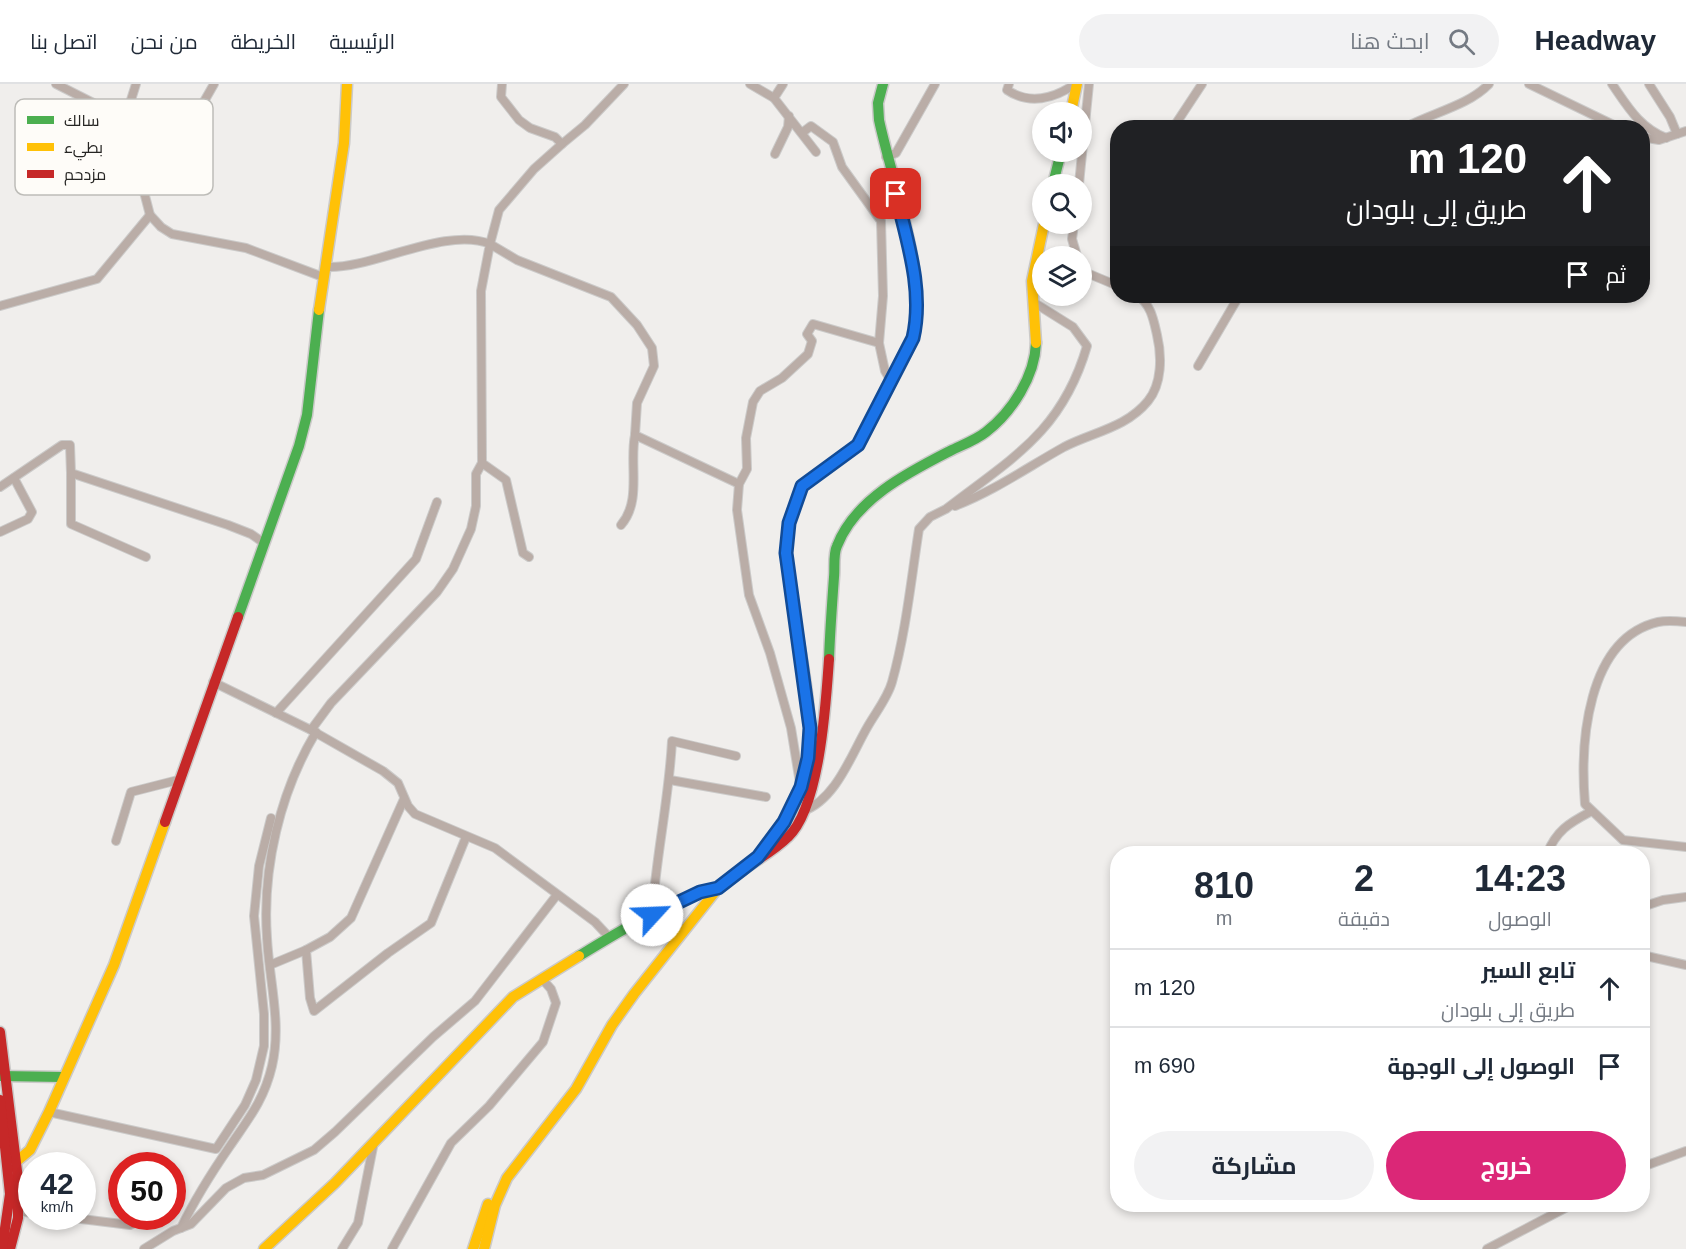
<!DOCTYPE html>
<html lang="ar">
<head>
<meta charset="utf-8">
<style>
  body { margin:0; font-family:Arial,Cairo,sans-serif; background:#f2f2f3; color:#1f2937; direction:rtl; height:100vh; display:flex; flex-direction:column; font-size:22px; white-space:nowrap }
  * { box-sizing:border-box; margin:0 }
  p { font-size:20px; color:#747a83 }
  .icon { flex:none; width:33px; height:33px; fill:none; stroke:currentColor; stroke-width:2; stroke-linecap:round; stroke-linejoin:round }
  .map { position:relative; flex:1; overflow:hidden; direction:ltr }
  .drawer { position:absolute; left:1110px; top:762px; width:540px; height:366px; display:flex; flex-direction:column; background:#fff; border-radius:24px; box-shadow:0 3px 9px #0003; direction:rtl }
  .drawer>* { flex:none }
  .top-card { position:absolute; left:1110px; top:36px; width:540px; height:183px; border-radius:24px; box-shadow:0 3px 9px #0003; direction:rtl; background:#202124; color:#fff; overflow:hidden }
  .tools { position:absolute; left:1032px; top:18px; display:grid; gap:12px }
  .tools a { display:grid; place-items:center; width:60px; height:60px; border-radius:50%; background:#fff; box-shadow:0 3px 9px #0003; font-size:30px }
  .speed { position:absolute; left:18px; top:1068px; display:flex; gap:12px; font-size:30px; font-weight:700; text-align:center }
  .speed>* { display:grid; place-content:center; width:78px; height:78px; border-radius:50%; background:#fff; box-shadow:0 3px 9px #0003; line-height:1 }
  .speed small { font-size:15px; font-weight:400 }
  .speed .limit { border:9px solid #d22; background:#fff; color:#111 }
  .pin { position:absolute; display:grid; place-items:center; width:51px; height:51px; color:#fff; margin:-26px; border-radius:12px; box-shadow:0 3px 9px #0006 }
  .me { position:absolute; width:66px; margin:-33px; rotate:65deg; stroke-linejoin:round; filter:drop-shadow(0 0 4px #0008) }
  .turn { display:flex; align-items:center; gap:21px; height:126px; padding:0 24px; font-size:27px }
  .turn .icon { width:78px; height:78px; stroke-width:2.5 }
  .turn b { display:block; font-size:42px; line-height:51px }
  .then { display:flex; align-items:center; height:57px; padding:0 24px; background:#0003; gap:12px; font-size:22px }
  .eta { display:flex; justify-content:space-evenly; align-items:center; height:102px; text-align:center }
  .eta b { font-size:36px; font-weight:700; line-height:42px }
  .action { display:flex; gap:12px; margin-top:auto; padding:12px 24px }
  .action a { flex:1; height:69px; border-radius:36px; background:#db2777; color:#fff; font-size:24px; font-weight:700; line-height:69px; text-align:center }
  .action a+a { background:#f2f2f3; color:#1f2937 }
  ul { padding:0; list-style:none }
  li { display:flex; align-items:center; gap:18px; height:78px; padding:0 24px; border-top:2px solid #e0e1e3 }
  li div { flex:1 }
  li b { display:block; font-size:22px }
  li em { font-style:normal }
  header { display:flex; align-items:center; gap:36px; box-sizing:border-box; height:84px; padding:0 30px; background:#fff; border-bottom:2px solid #e0e1e3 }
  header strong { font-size:28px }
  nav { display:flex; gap:33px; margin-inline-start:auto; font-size:21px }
  .search { width:420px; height:54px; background:#f2f2f3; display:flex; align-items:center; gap:15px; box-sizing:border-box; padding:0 21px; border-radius:33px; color:#747a83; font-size:22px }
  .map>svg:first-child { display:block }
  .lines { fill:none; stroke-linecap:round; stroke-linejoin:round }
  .street-casing { stroke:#cbcac9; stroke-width:10 }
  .fast-casing { stroke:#cbcac9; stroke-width:13 }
  .slow-casing { stroke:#cbcac9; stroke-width:13 }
  .jam-casing { stroke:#cbcac9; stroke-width:13 }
  .street { stroke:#baada7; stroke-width:8 }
  .fast { stroke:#4caf50; stroke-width:10 }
  .slow { stroke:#ffc107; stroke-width:10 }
  .jam { stroke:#c62828; stroke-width:10 }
  .route-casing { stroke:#114b97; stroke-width:15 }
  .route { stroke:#1a73e8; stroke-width:10 }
  .key { fill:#fefcf8; stroke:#bdbcb8; stroke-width:1.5 }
  .key-label { font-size:16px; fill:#262523 }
</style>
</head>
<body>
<header>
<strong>Headway</strong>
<div class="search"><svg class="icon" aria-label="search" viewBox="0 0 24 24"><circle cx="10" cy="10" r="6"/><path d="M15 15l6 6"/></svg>ابحث هنا</div>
<nav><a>الرئيسية</a><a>الخريطة</a><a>من نحن</a><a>اتصل بنا</a></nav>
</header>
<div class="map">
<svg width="1686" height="1165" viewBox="0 0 1686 1165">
  <rect width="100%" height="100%" fill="#f0eeec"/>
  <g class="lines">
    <g class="street-casing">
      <g id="street">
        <polyline points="56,0 125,35 136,0"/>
        <polyline points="214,0 190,42 138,27 133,27 125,35 150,131 161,143 172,150 246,164 323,193"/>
        <polyline points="502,0 501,13 519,36 530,44 555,53 562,60 585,41 624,0"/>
        <polyline points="750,0 774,14 783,0"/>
        <path d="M 1009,0 L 1007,6 C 1029,21 1054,15 1075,0"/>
        <polyline points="1529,0 1620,44"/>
        <path d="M 1612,0 C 1628,23 1639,43 1666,54"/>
        <polyline points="1649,0 1670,33 1677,50"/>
        <polyline points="774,14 816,68"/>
        <polyline points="1173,44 1202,0"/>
        <path d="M 1404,44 C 1431,29 1468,22 1489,0"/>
        <polyline points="803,48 811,42 833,58 842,83 881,137 883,212 879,259 885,287 891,297"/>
        <polyline points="1642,53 1659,56 1686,47"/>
        <polyline points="562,60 534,85 499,126 490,160 517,176 611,213 637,241 652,264 654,282 637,319 635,351 739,400"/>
        <polyline points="775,70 788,43 789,32"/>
        <polyline points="886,73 896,69 935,0"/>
        <polyline points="1079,100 1089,0"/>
        <polyline points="1074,140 1072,155 1077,172"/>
        <path d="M 327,183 C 373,185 445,142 490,160 L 481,207 L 482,379 L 506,396 L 523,469 L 529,473"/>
        <polyline points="1082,183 1087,189 1118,202"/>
        <polyline points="0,222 97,195 150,131"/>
        <polyline points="1198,282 1239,212"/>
        <polyline points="71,389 71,440 146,473"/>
        <polyline points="0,403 62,361 70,361 71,389 228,441 251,450 264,459"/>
        <path d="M 955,422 C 994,407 1028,383 1064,363 C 1093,348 1126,344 1148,317 C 1162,300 1162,272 1157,251 C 1154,238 1151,219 1137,212"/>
        <path d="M 621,441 C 642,417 629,380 635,351"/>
        <polyline points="0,448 28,435 32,428 14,394"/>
        <path d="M 1686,538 C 1677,537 1667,536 1658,538 C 1586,555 1580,661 1585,720 L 1623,756 L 1686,763"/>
        <polyline points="213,598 311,646 383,687 398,699 408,722 415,730 495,764 595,838 609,853"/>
        <polyline points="276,629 416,475 437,418"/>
        <polyline points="311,646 331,619 437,508 453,485 471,445 476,422 476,390 482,379"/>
        <polyline points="670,696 766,713"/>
        <polyline points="800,699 791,644 770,569 749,511 737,426 739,400 747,385 746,354 753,318 760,307 782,294 808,270 812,257 807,250 813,240 879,259"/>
        <polyline points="404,715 351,834 330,853 306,866 310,914 314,927 388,869 431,839 466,753"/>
        <path d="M 803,727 C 836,716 852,669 868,642 C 876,628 888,613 892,598 C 906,548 911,496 919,445 L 930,433 L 946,425 C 1012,374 1062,348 1087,262 L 1073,243 L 1033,218"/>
        <polyline points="116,757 131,708 178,696"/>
        <path d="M 1547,770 C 1556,747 1569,739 1590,728"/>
        <polyline points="1642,823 1663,816 1686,813"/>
        <path d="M 652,831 C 656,772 669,715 672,657 L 736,672"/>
        <polyline points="1642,871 1686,881"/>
        <polyline points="270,881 306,866"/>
        <polyline points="49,1028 216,1065 245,1021 256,996 264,962 264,930 254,832 259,782 271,734"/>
        <polyline points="1642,1083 1686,1067"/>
        <polyline points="18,1127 32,1129"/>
        <polyline points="57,1132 130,1141 138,1137"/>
        <path d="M 181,1144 C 195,1115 212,1088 230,1062 C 249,1034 264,1016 272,982 C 282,939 269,896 267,854 C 262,784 280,708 316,648"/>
        <polyline points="144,1165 173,1147 191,1140 226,1104 244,1094 263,1091 314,1066 335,1048 433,953 475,917 556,812"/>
        <polyline points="342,1165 358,1139 374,1058"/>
        <polyline points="392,1165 451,1059 489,1022 543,958 556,919 551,905 543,896"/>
        <polyline points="1487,1165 1573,1120"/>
      </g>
    </g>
    <g class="fast-casing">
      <g id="fast">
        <path d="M 883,0 L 878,19 L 879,36 C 892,97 928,192 913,253 C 911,262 904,272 899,281"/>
        <polyline points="1053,100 1061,68"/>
        <polyline points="238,533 299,362 307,331 319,226"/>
        <path d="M 829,575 C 830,548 832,520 834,493 C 835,484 833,470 837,462 C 855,415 909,388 950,367 C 962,361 976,356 986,348 C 1012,328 1035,292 1036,259"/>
        <path d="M 579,872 C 618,848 674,814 718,804"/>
        <polyline points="0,992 63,993"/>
      </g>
    </g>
    <g class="slow-casing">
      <g id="slow">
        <polyline points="1071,28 1077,0"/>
        <polyline points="319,226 344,59 347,0"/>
        <polyline points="1036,259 1032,197 1044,140"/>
        <polyline points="793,523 786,469 789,439 802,402 858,361 899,281"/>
        <polyline points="17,1077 30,1066 49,1028 114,881 165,738"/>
        <polyline points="264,1165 335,1099 513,913 579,872"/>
        <polyline points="473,1165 488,1120"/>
        <polyline points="484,1165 495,1121 507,1094 576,1005 612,941 634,910 718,804 743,786"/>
      </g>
    </g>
    <g class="jam-casing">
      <g id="jam">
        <polyline points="165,738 238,533"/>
        <path d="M 762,767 C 777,747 791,728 800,705 C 822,652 801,578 793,523"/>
        <path d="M 743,786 C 758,775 775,766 788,753 C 820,723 826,618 829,575"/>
        <polyline points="0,948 18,1095 18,1134 10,1165"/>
        <polyline points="0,1016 10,1110 2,1165"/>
      </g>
    </g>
    <use href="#street" class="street"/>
    <use href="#fast" class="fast"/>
    <use href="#slow" class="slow"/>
    <use href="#jam" class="jam"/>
  </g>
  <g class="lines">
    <g class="route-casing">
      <path id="route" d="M 652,831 L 700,808 L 718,804 L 758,773 L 784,738 L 801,703 L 808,674 L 810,644 L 786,469 L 789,439 L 802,402 L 858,361 L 913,254 C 924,206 907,157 896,110"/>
    </g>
    <use href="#route" class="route"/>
  </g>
  <rect x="15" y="15" width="198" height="96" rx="9" class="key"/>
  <rect x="27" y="32" width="27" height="8" fill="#4caf50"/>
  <rect x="27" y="59" width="27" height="8" fill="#ffc107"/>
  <rect x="27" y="86" width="27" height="8" fill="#c62828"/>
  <g class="key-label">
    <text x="64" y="42">سالك</text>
    <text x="64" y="69">بطيء</text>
    <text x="64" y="96">مزدحم</text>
  </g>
</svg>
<div class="tools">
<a><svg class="icon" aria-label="sound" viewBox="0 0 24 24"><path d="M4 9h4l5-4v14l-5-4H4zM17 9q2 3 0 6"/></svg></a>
<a><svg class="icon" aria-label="search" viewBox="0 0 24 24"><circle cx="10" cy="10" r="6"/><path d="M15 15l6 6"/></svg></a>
<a><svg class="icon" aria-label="layers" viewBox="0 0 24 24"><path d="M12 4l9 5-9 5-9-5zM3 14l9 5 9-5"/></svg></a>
</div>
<div class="speed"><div>42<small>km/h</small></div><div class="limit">50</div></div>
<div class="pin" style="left:896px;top:110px;background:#d93025"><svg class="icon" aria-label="arrive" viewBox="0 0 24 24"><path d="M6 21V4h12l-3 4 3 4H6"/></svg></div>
<svg class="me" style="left:652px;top:831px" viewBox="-20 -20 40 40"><circle r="19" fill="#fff"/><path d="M0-13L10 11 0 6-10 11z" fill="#1a73e8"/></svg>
<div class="top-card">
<div class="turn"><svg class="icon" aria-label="ahead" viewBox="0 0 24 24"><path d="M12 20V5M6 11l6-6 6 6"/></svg><div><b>120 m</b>طريق إلى بلودان</div></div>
<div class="then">ثم<svg class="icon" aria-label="arrive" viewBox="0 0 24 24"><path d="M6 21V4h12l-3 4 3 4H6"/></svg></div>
</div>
<section class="drawer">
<div class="eta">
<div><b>14:23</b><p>الوصول</p></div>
<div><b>2</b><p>دقيقة</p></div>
<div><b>810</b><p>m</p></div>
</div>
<ul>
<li><svg class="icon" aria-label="ahead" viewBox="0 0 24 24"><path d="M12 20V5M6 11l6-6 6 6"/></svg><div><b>تابع السير</b><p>طريق إلى بلودان</p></div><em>120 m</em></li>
<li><svg class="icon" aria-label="arrive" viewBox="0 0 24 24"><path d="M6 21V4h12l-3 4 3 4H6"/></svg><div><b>الوصول إلى الوجهة</b></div><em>690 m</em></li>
</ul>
<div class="action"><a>خروج</a><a>مشاركة</a></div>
</section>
</div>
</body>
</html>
